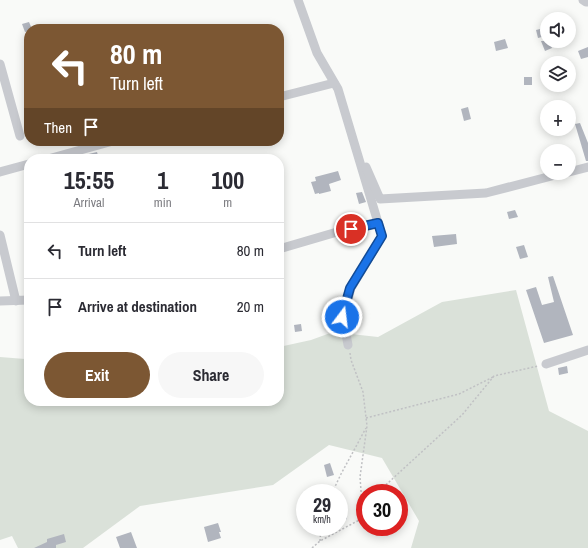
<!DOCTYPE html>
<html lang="en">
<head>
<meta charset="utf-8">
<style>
  body { margin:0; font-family:"Archivo Narrow",sans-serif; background:#f7f7f7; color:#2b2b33; height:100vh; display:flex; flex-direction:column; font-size:15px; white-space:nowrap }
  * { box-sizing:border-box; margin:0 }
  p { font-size:13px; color:#7c7c81 }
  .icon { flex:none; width:22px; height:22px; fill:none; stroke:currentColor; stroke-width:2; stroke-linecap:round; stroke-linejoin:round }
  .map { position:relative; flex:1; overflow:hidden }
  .drawer { position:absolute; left:24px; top:154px; width:260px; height:252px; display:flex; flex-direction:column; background:#fff; border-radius:16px; box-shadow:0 2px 10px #0003 }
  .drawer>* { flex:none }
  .top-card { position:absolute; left:24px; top:24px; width:260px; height:122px; border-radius:16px; box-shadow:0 2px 10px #0003; background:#7c5733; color:#fff; overflow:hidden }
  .buttons { position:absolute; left:540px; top:12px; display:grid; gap:8px }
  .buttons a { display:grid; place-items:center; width:36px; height:36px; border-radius:50%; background:#fff; box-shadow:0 2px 10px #0003; font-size:20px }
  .speed { position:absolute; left:296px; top:484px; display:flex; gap:8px; font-size:20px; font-weight:700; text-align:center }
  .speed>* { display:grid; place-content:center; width:52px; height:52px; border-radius:50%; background:#fff; box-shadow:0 2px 10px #0003; line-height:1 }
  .speed small { font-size:10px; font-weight:400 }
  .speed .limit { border:6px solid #d22; background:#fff; color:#111 }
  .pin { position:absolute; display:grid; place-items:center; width:34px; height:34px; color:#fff; margin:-17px; border:2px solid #fff; border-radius:50%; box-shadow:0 1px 4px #0007 }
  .me { position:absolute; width:44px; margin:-22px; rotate:15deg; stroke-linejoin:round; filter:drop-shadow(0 0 3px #0008) }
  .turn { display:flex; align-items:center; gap:14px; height:84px; padding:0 20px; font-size:18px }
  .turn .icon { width:52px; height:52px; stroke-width:2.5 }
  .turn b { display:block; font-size:28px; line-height:34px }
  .then { display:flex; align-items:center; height:38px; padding:0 20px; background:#0003; gap:8px; font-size:15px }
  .eta { display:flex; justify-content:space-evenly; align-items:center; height:68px; text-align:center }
  .eta b { font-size:24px; font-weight:700; line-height:28px }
  .cta { display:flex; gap:8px; margin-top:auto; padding:8px 20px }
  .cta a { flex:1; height:46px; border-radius:24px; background:#7c5733; color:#fff; font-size:16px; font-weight:700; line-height:46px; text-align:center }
  .cta a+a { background:#f7f7f7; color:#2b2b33 }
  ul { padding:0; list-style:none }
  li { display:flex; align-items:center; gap:12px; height:56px; padding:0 20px; border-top:1px solid #e1e1e2 }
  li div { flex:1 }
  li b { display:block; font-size:15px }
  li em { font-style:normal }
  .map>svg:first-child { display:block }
  .green { fill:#dae1d9 }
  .building { fill:#b1b5be }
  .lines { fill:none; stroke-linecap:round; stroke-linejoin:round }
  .path { stroke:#c0c1c4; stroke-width:1.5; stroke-dasharray:2 2; stroke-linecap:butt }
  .minor { stroke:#c8cacf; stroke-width:9 }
  .route-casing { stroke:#114b97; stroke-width:10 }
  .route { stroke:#1a73e8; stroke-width:7 }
</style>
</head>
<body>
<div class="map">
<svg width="588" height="548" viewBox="0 0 588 548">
  <rect width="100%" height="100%" fill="#f9faf8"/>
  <polygon class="green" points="516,290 549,411 588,431 588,548 411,548 419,521 382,458 329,445 273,485 140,506 83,548 18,548 12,536 0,540 0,357 25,359 29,358 29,401 279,401 279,347 311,340 333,332 378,337 442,302"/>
  <g class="building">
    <polygon points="29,22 32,29 29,29 29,31 25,32 22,24"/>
    <polygon points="544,28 546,36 538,38 536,30"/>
    <polygon points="505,39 508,48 496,51 494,42"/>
    <polygon points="541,41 549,41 552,48 545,51"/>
    <polygon points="588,47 588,57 581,59 578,51"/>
    <rect x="524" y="77" width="8" height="8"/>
    <polygon points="468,107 471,119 464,121 461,109"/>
    <polygon points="580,123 588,143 588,161 586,161 575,124"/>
    <polygon points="97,152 99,159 76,159 76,157"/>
    <polygon points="338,171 341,180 329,184 331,191 319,194 319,193 315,194 311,182 316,181 315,177"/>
    <polygon points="362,192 366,202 359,204 356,193"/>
    <polygon points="515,210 518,217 509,219 507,212"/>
    <polygon points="456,234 457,244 434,247 432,236"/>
    <polygon points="524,245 528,257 520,259 516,247"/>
    <polygon points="553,276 573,335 544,343 526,290 536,287 542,305 554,302 548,277"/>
    <polygon points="301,324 302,331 295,332 294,325"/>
    <polygon points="567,366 568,373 559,375 558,368"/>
    <polygon points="330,463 334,475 327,477 324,465"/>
    <polygon points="345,512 347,519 339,522 339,513"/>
    <polygon points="218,523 221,532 219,532 221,538 208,542 204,527"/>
    <polygon points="131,532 137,548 120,548 116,537"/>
    <polygon points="64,534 66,542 56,545 56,548 34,548 47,542 47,539"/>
  </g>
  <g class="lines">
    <g class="path">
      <polyline points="350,353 351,360 363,392 367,426 360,477 363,518"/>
      <polyline points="366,418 459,394 493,377"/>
      <polyline points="332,493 341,474 366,428"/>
      <polyline points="377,493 462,415 494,376 538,366"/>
      <polyline points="320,541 321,527"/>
      <polyline points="312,548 320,541 363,518 365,512"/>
    </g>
    <g class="minor">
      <polyline points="298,0 317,53 338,89 382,236 351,288 343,317 348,345"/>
      <polyline points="583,0 586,2 588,2"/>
      <polyline points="0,64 20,136"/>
      <polyline points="279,97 334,83"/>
      <polyline points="48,159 113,141"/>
      <polyline points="366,167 380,199 486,193 563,173"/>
      <polyline points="0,172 29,164"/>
      <polyline points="569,172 588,167"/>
      <polyline points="0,235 16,301"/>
      <polyline points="279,249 337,232 378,223"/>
      <polyline points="0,301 29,300"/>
      <polyline points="546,364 588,350"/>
    </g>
  </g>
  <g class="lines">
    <g class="route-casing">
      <polyline id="route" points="342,317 350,288 382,236 378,223 351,229"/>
    </g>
    <use href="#route" class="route"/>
  </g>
</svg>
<div class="buttons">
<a><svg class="icon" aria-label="sound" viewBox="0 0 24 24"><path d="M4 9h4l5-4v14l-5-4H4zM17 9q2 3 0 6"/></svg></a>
<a><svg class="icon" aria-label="layers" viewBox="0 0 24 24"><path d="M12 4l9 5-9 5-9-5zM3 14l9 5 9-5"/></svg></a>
<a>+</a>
<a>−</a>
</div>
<div class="speed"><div>29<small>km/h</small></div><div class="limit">30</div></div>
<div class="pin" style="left:351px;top:229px;background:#d93025"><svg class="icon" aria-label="arrive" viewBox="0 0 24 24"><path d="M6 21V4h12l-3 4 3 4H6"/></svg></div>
<svg class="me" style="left:342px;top:317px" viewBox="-20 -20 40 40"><circle r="17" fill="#1a73e8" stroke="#fff" stroke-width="3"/><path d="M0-11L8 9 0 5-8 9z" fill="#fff"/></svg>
<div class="top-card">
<div class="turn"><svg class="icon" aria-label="left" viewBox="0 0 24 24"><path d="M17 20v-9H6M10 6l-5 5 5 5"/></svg><div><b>80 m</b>Turn left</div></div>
<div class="then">Then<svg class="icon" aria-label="arrive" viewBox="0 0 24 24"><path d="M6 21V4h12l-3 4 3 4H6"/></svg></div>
</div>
<section class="drawer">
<div class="eta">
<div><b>15:55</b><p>Arrival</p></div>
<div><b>1</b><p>min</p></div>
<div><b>100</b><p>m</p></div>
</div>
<ul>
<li><svg class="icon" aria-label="left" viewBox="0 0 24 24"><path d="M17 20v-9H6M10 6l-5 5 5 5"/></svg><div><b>Turn left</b></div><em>80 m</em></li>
<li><svg class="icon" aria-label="arrive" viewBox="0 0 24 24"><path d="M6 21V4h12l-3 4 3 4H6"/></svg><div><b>Arrive at destination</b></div><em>20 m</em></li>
</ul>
<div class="cta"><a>Exit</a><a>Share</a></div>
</section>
</div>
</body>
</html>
